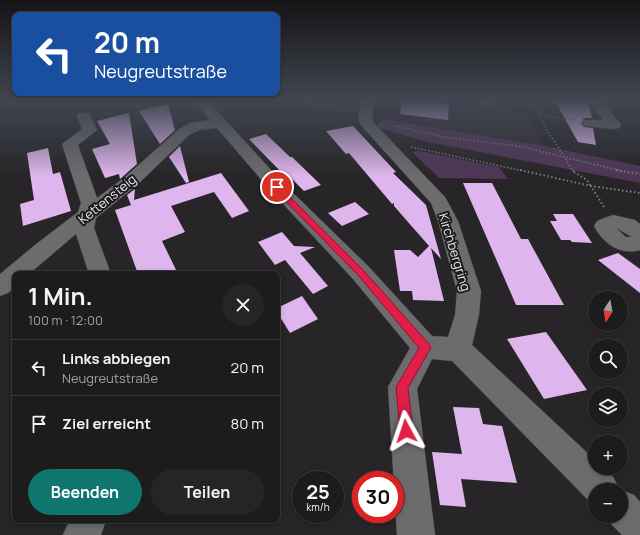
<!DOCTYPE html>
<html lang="de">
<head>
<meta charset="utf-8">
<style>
  body { margin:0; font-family:Manrope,sans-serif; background:#252526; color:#f1f3f6; height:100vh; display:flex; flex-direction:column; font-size:15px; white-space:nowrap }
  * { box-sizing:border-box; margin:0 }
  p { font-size:13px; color:#a0a1a4 }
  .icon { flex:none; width:22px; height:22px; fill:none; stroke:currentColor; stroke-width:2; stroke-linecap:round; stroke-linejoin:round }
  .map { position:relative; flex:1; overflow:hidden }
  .details { position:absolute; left:12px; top:271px; width:268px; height:252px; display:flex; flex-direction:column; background:#1d1c1d; border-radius:8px; box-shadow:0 2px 6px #0003,0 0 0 1px #3b3a3b }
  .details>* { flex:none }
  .hud { position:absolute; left:12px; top:12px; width:268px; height:84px; border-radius:8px; box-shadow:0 2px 6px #0003,0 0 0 1px #3b3a3b; background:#1a4fa0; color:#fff; overflow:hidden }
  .needle { width:26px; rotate:191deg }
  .tools { position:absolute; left:588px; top:291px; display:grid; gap:8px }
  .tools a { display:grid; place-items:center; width:40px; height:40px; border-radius:50%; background:#1d1c1d; box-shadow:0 2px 6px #0003,0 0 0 1px #3b3a3b; font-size:20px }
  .speed { position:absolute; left:292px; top:471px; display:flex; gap:8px; font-size:20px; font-weight:700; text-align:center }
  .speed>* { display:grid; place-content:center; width:52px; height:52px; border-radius:50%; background:#1d1c1d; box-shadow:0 2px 6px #0003,0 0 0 1px #3b3a3b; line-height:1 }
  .speed small { font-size:10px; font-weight:400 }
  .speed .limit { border:6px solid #d22; background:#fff; color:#111 }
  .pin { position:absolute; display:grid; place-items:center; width:34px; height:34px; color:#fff; margin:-17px; border:2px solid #fff; border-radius:50%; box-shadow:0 1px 4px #0007 }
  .me { position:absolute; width:44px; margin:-22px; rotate:355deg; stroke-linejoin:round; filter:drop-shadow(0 0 3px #0008) }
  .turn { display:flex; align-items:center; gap:14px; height:84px; padding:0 16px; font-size:18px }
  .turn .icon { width:52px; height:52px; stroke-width:2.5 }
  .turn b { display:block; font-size:28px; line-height:34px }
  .round { display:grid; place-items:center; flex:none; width:42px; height:42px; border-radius:21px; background:#252526 }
  .head { display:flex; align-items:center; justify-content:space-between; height:68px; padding:0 16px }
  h1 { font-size:24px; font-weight:700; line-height:30px }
  .primary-button { display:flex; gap:8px; margin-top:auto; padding:8px 16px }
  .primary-button a { flex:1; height:46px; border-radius:24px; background:#0f766e; color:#fff; font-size:16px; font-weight:700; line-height:46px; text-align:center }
  .primary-button a+a { background:#252526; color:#f1f3f6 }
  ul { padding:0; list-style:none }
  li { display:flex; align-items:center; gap:12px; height:56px; padding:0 16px; border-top:1px solid #3b3a3b }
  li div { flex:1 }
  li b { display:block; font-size:15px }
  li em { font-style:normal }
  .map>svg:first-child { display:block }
  .built { fill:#322c33 }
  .green { fill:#4f3657 }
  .building { fill:#deb5ec }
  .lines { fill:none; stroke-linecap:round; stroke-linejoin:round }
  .minor-casing { stroke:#434244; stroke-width:1 }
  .path-far1 { stroke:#7f7e7f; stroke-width:1.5; stroke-dasharray:1.5 2; stroke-linecap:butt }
  .path { stroke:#7f7e7f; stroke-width:2; stroke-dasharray:1.5 2.5; stroke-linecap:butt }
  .minor { fill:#6d6b6e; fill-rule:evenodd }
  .path-bridge-far1 { stroke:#7f7e7f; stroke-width:1.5; stroke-dasharray:1.5 2; stroke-linecap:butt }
  .path-bridge { stroke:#7f7e7f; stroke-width:2; stroke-dasharray:1.5 2.5; stroke-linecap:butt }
  .route { fill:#e11d48; stroke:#92132f }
  .labels { text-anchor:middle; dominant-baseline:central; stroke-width:4; stroke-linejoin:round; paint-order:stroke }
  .street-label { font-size:13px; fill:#e8e7e8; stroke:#1d1b1e }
</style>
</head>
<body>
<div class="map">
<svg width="640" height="535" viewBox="0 0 640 535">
  <rect width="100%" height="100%" fill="#272527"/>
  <polygon class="built" points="422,101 472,102 472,107 527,113 545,146 420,125"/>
  <g class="green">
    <polygon points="383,119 545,146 640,166 640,183 428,142 376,127"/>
    <polygon points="419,151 499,167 508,179 439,178 412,152"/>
  </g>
  <g class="building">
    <polygon points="402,101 449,104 448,120 400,114"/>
    <polygon points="555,101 588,101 592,118 584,118 581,124 584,127 593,128 596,145 578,142"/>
    <polygon points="168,104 175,130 160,144 139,111"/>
    <polygon points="129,113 137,164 120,179 119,174 105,178 92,149 110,144 97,121"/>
    <polygon points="353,126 396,172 393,173 426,205 441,259 431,248 444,301 413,300 412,291 400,291 394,250 410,250 418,257 429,246 394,206 394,203 392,204 349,153 346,154 326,131"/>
    <polygon points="266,134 290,157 292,157 321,185 304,191 287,174 284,175 249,139"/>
    <polygon points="180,146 189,182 186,183 169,157"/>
    <polygon points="48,148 53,174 60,172 71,211 23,226 20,204 34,200 27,153"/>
    <polygon points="221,173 249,211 232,218 214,192 171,206 185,232 162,241 178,274 138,274 115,210 131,205 127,195 135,189 134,200"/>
    <polygon points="463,183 492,183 521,239 528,239 564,305 516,305"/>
    <polygon points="355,202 369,214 342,226 328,213"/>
    <polygon points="553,214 573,214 592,243 572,242 570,240 561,240 550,221 557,221"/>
    <polygon points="282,232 294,246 315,247 300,253 328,286 313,294 285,260 275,265 258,242"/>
    <polygon points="618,253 640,269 640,293 598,260"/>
    <polygon points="302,296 318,319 290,333 277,312 277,308"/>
    <polygon points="546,332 587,390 544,399 507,339"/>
    <polygon points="453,407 479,408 483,424 502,426 517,483 461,479 466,507 440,505 432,452 462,454"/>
  </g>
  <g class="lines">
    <g class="minor-casing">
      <g id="minor">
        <polygon points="195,101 208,101 283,183 369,267 432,336 448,337 455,315 457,291 438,221 431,203 360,124 358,115 362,101 374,101 372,115 374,123 445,197 458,221 481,291 479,315 472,345 595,460 595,468 604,468 614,478 619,490 595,490 595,504 590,502 452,361 432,359 417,389 435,535 397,535 388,387 410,348 353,279 271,191 217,128 199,130 189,135 137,185 96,218 94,228 111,274 89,274 76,234 29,274 15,274 15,287 8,293 0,296 0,274 35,245 78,212 81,203 62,144 82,129 77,116 79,113 89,113 97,130 78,145 97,198 125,177 179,129 190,123 210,120"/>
        <polygon points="477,101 490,101 492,104 486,108 481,107"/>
        <polygon points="589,101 602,101 621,125 619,128 614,129 584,126 582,123 584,120 603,120"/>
        <path d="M 613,215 L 635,220 L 640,224 L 640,250 C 620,256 603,243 594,226 L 597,221 ZM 616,228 L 632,237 L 626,237 Z"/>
        <polygon points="621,490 634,495 640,502 640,535 622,535 608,521 607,516 621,516"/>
        <polygon points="70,520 106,520 101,535 63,535"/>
      </g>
    </g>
    <g class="path-far1">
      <polyline points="297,101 349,111"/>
      <polyline points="529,101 534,102 547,131 558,147"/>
      <polyline points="541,115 574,120"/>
      <polyline points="391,125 444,137 518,146 622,171"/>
      <polyline points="411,147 524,171"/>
    </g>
    <g class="path">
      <polyline points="520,170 591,186"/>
      <polyline points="616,170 640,174"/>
      <polyline points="574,172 587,180 590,185"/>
      <polyline points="604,207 591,186 640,193"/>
    </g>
    <use href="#minor" class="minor"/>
    <polyline class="path-bridge-far1" points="558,147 573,171"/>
    <polyline class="path-bridge" points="573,170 574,172"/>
  </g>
  <linearGradient id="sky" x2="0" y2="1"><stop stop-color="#151415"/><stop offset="0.57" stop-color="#414652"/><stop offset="1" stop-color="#414652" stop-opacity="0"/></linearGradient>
  <rect width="640" height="176" fill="url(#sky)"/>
  <polygon class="route" points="274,186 279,186 364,271 429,344 431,348 429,351 408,388 413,431 411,436 406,438 402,436 400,431 396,387 419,348 358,275 274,189"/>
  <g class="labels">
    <g class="street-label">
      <text transform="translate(107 199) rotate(-39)">Kettensteig</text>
      <text transform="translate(455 252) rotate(73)">Kirchbergring</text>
    </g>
  </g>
</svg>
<div class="tools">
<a><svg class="needle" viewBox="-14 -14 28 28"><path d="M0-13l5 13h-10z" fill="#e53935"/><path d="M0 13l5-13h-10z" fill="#a0a1a4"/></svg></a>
<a><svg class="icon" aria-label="search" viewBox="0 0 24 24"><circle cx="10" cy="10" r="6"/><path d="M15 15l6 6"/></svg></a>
<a><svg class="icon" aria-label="layers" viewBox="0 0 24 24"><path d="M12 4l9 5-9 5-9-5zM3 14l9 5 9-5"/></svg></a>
<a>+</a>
<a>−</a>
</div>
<div class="speed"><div>25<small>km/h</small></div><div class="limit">30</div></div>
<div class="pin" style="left:277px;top:187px;background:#d93025"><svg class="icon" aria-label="arrive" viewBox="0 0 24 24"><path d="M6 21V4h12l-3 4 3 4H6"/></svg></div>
<svg class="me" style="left:406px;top:431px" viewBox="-20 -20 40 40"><path d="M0-17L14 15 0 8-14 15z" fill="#e11d48" stroke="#fff" stroke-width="4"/></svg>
<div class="hud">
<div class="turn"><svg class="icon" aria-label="left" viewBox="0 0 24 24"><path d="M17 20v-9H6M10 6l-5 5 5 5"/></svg><div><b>20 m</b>Neugreutstraße</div></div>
</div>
<section class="details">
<div class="head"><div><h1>1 Min.</h1><p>100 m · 12:00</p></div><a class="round"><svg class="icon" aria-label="close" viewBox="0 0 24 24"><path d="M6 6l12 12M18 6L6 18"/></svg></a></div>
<ul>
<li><svg class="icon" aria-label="left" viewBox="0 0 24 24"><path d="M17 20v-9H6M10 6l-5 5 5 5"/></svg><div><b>Links abbiegen</b><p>Neugreutstraße</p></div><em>20 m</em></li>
<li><svg class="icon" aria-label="arrive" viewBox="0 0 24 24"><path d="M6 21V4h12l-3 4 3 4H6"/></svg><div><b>Ziel erreicht</b></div><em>80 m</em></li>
</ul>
<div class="primary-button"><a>Beenden</a><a>Teilen</a></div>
</section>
</div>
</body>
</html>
